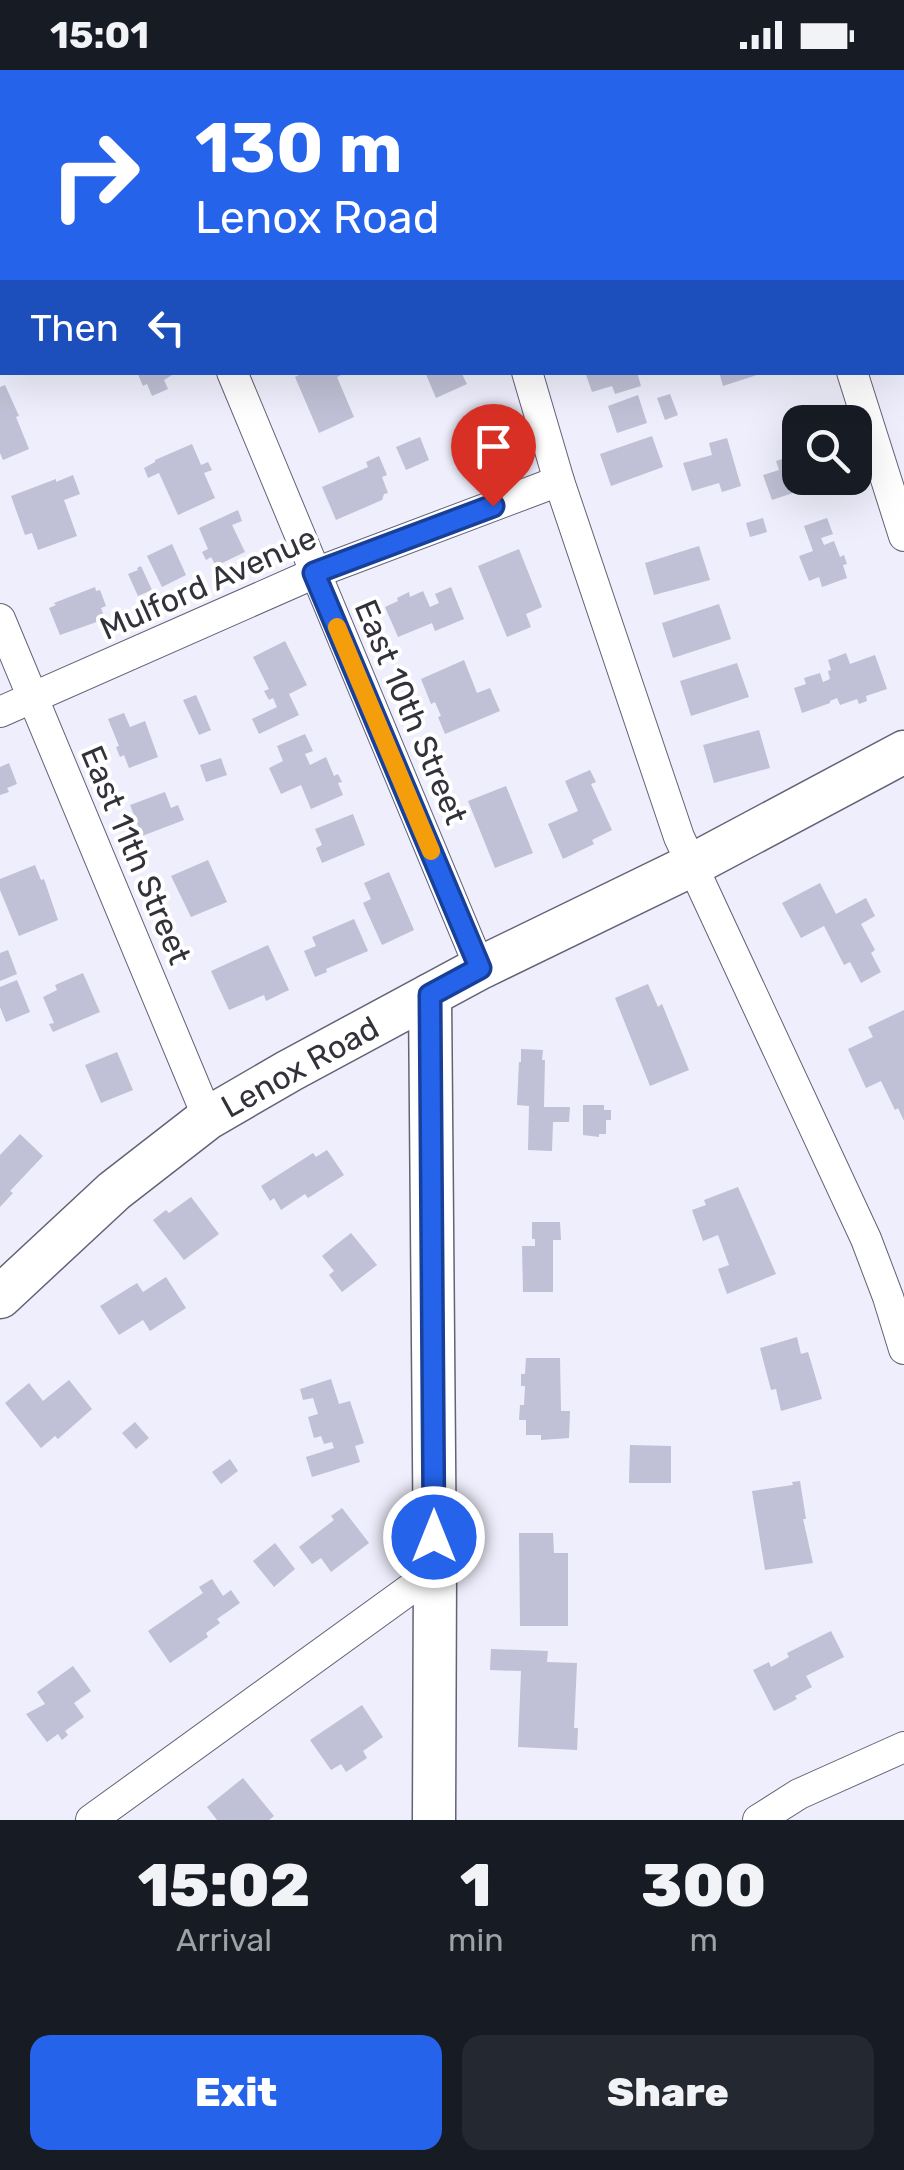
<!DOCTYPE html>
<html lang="en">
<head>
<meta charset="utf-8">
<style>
  body { margin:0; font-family:Rubik,sans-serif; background:#242831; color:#f1f3f6; height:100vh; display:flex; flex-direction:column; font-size:38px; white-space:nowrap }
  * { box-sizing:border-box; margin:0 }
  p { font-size:32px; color:#9ea1a6 }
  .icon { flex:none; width:55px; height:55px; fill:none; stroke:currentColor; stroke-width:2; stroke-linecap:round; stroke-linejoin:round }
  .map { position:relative; height:1750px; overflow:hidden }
  .side { display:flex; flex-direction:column; background:#171b24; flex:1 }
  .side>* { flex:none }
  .hud { position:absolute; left:0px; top:0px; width:905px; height:305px; box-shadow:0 10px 40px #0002; background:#2563eb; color:#fff; overflow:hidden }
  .buttons { position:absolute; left:782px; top:335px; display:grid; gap:20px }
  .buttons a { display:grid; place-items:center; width:90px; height:90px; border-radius:20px; background:#171b24; box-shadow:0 10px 40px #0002; font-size:50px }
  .pin { position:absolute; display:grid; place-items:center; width:85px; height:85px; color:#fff; margin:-102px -42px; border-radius:50% 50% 50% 0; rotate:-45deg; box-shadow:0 0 10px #0007 }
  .pin .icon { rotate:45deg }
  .me { position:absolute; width:110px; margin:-55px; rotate:0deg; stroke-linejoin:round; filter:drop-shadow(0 0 8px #0008) }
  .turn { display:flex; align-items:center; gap:35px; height:210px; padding:0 30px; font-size:45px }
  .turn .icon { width:130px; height:130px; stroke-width:2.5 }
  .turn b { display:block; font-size:70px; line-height:85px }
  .then { display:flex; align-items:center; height:95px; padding:0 30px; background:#0003; gap:20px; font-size:38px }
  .eta { display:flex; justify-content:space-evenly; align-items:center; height:170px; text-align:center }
  .eta b { font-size:60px; font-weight:800; line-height:70px }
  .button { display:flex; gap:20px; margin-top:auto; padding:20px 30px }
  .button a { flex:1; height:115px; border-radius:20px; background:#2563eb; color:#fff; font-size:40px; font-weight:800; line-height:115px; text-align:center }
  .button a+a { background:#242831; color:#f1f3f6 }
  .status { display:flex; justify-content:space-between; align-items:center; height:70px; padding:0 50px; background:#171b24; direction:ltr }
  .status svg { height:28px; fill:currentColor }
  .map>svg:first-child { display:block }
  .building { fill:#c0c0d6 }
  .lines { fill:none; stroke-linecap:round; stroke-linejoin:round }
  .street-casing { stroke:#636276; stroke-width:32 }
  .secondary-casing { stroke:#636276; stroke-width:45 }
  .street { stroke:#fff; stroke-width:30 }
  .secondary { stroke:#fff; stroke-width:42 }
  .route-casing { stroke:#184099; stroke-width:25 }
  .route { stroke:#2563eb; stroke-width:18 }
  .slow { stroke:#f59e0b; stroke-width:18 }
  .labels { text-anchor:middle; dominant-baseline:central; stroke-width:8; stroke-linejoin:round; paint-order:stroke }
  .street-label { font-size:32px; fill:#32323b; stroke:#fff }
</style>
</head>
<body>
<div class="status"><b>15:01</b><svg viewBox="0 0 49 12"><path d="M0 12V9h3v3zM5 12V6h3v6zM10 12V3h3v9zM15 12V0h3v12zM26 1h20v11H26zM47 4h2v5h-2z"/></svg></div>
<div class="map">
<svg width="904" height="1750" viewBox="0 0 904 1750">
  <rect width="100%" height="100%" fill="#efeefc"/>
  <g class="building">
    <polygon points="137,302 171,302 172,305 164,310 168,319 152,326 147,314 143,316"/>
    <polygon points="305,302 348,302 337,307 354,347 319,363 295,307"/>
    <polygon points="425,302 461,302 467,314 436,328"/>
    <polygon points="585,302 637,302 641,316 615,324 612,316 592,322"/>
    <polygon points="719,302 763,302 763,303 723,316"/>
    <polygon points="5,315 19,346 16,347 29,379 3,390 0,383 0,317"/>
    <polygon points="670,324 678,345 665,350 657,328"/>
    <polygon points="638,325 647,353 617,363 608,336"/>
    <polygon points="652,366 663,397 611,416 600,384"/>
    <polygon points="420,367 429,390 406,400 396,377"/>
    <polygon points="727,368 741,416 722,422 719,413 692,421 683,393 712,385 709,373"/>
    <polygon points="192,374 201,395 208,392 212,400 204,403 215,428 178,445 159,403 148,408 144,398 155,392 155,390"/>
    <polygon points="800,376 800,408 818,408 820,414 772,430 763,405 779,400 776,391 788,387 785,381"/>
    <polygon points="379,386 387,405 382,407 388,423 384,424 382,430 336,450 322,417 368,397 366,392"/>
    <polygon points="73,405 80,424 64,430 77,466 38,480 32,463 25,465 11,426 56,409 56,412"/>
    <polygon points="238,440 242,451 232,455 245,482 216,496 211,487 206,490 202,482 208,479 199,458"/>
    <polygon points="763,448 767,462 750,467 746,453"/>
    <polygon points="827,448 833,464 821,468 824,475 834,471 840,487 844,485 847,494 843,495 847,508 822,517 819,507 809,511 799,486 813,481 804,456"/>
    <polygon points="172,474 186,505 162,517 147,486"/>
    <polygon points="699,476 710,510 654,525 645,493"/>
    <polygon points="519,479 542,537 526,544 531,557 507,567 478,496"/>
    <polygon points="141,496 152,520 138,526 128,504 138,500 137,498"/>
    <polygon points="95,517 96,521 100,520 106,536 101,538 105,549 60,565 49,538 56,535 54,533"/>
    <polygon points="451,517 464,549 435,561 432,553 398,567 385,537 398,531 397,528 409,522 410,527 423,521 430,537 439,533 435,524"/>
    <polygon points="719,534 731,569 673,588 662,553"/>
    <polygon points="285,571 307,615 289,624 299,645 259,664 252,649 277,637 273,628 269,630 264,621 269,619 253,587"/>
    <polygon points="846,583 850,594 875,585 887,619 866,626 867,631 859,634 857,629 840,635 837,628 830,631 830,633 802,643 794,618 806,614 804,608 820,603 823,612 830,609 828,601 831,600 828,590"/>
    <polygon points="464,590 477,623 490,618 500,641 445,664 438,647 441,646 435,632 431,634 421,609"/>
    <polygon points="737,593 749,627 691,646 680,611"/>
    <polygon points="196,625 211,660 199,665 183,630"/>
    <polygon points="124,643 130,657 145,651 158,687 129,698 124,685 120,687 116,677 119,676 108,649"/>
    <polygon points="759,660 770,698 714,713 703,675"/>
    <polygon points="305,664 313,681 305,684 310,695 326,687 334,706 338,704 342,712 338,713 343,725 311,739 301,715 281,724 269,698 283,691 277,676"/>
    <polygon points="221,688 227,705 206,712 200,695"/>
    <polygon points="9,693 17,714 7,718 9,722 0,725 0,697"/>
    <polygon points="590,700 596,712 591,714 612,760 592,770 594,774 563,789 548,754 578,741 565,711"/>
    <polygon points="506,716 533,783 495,798 468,731"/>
    <polygon points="165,722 171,738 178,735 184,750 142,766 130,735"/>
    <polygon points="353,744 365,775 322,793 316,778 322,775 315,759"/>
    <polygon points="208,790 227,832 191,847 171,806"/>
    <polygon points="35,795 41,810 44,809 58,850 19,866 0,820 0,809"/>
    <polygon points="389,802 414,860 382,875 363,833 371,829 364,813"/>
    <polygon points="820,813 836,844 866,828 875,846 861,854 875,880 871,883 881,902 861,913 850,892 844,895 824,856 801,868 782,833"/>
    <polygon points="354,849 368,881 326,899 327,902 315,907 304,881 316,876 312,867"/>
    <polygon points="268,875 289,920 266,931 264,925 229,940 211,901"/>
    <polygon points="8,880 17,904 0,911 0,883"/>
    <polygon points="83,903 100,942 53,962 49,954 54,953 43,927 57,920 55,915"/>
    <polygon points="17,910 30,942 6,952 0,937 0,917"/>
    <polygon points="648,914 658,937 662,934 689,1000 650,1016 615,928"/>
    <polygon points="904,940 904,1051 898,1038 895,1040 881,1011 866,1018 848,979 873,967 868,957"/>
    <polygon points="521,979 543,980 542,990 545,990 544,1037 570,1037 569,1052 553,1052 552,1081 528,1080 529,1036 517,1035 519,992 521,992"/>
    <polygon points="117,982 133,1020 101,1033 85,995"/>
    <polygon points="583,1035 604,1035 604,1040 611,1040 611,1050 606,1050 606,1064 599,1064 599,1067 583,1065"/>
    <polygon points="20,1064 43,1086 10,1121 13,1123 0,1137 0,1085"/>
    <polygon points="327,1080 344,1105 308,1128 305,1124 281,1140 274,1128 270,1131 261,1116 313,1083 316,1087"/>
    <polygon points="738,1117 776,1204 727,1224 718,1199 729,1195 718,1165 703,1171 692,1140 706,1135 704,1130"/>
    <polygon points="191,1127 219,1164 184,1190 153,1150 166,1140 169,1143"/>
    <polygon points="532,1152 560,1152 561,1170 553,1170 553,1222 523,1222 522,1176 535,1176 535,1169 532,1169"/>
    <polygon points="351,1163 377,1195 342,1222 329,1205 334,1201 322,1186"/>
    <polygon points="166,1207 186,1238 150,1261 143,1250 119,1265 100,1236 137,1213 143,1222"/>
    <polygon points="797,1267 801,1284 808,1282 822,1329 781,1341 776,1319 771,1320 760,1278"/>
    <polygon points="526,1288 560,1288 561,1341 570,1341 569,1368 541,1370 541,1365 526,1365 526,1350 519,1350 520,1335 524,1335 525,1316 521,1316 521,1304 525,1304"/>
    <polygon points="331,1309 339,1334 350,1331 364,1373 355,1376 360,1392 312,1407 306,1387 334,1378 332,1372 324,1374 321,1366 314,1368 308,1347 318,1344 313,1328 303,1330 300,1319"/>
    <polygon points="69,1310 92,1339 58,1369 55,1366 41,1378 5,1333 29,1313 43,1331"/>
    <polygon points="135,1352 149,1368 136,1379 122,1363"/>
    <polygon points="630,1375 671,1376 671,1413 629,1413"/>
    <polygon points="230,1389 238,1401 221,1414 212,1402"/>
    <polygon points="800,1411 806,1449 803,1449 813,1493 765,1500 752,1421 793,1415 792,1412"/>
    <polygon points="342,1438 369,1473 331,1502 321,1488 312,1494 299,1477 334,1450 331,1446"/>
    <polygon points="519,1463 553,1463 554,1483 568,1483 568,1556 520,1556"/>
    <polygon points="275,1473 295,1499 274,1517 253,1491"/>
    <polygon points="212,1509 223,1526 231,1520 240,1533 217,1549 220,1553 206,1563 208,1567 170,1593 148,1561 203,1523 199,1517"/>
    <polygon points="831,1561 844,1587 806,1606 812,1617 795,1626 797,1629 774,1641 753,1600 769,1592 771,1597 789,1587 787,1583"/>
    <polygon points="491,1579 548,1581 547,1592 577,1593 574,1658 578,1658 577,1680 518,1677 521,1601 490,1600"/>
    <polygon points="73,1596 91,1621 74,1633 84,1647 65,1661 68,1665 62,1670 58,1664 47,1672 26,1644 45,1634 37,1622"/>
    <polygon points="362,1635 383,1667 363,1681 367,1688 346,1702 341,1694 331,1700 310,1670"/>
    <polygon points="243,1708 274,1746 269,1750 217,1750 207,1737"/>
  </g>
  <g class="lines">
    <g class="street-casing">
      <g id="street">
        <polyline points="108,0 109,2"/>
        <polyline points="435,0 435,2"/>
        <polyline points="757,0 758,2"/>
        <polyline points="232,302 480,898"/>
        <polyline points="527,302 559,411 679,767 866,1169 888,1227 904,1279"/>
        <polyline points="852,302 904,466"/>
        <polyline points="0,549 208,1048"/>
        <polyline points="0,642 315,503 559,411"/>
        <polyline points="91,1750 435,1501"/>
        <polyline points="758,1750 799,1724 904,1677"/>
      </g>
    </g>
    <g class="secondary-casing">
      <g id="secondary">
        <polyline points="430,925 435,1501 434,1750"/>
        <polyline points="0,1227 114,1121 208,1048 289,1001 480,898 692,795 904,682"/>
      </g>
    </g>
    <use href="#street" class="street"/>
    <use href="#secondary" class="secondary"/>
  </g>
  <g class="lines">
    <g class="route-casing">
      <polyline id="route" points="434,1467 430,925 480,898 314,503 493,436"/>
    </g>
    <use href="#route" class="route"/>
    <polyline class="slow" points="337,557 431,781"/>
  </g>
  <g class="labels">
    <g class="street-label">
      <text transform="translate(208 513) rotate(-24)">Mulford Avenue</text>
      <text transform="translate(411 642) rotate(67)">East 10th Street</text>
      <text transform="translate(136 785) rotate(67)">East 11th Street</text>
      <text transform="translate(300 997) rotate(-29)">Lenox Road</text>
    </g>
  </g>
</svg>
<div class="buttons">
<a><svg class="icon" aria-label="search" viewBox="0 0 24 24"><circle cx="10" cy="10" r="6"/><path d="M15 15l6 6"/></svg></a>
</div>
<div class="pin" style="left:493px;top:436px;background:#d93025"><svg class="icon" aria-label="arrive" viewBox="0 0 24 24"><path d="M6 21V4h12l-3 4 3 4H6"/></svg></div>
<svg class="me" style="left:434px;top:1467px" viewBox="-20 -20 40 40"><circle r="17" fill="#2563eb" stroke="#fff" stroke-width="3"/><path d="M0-11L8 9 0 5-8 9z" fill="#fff"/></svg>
<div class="hud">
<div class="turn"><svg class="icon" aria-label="right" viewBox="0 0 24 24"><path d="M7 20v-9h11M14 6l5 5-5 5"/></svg><div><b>130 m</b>Lenox Road</div></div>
<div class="then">Then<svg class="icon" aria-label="left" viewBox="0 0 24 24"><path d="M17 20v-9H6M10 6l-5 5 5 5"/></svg></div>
</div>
</div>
<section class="side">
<div class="eta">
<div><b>15:02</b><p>Arrival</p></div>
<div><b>1</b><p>min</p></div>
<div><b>300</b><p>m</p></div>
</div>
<div class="button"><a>Exit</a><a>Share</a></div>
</section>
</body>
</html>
